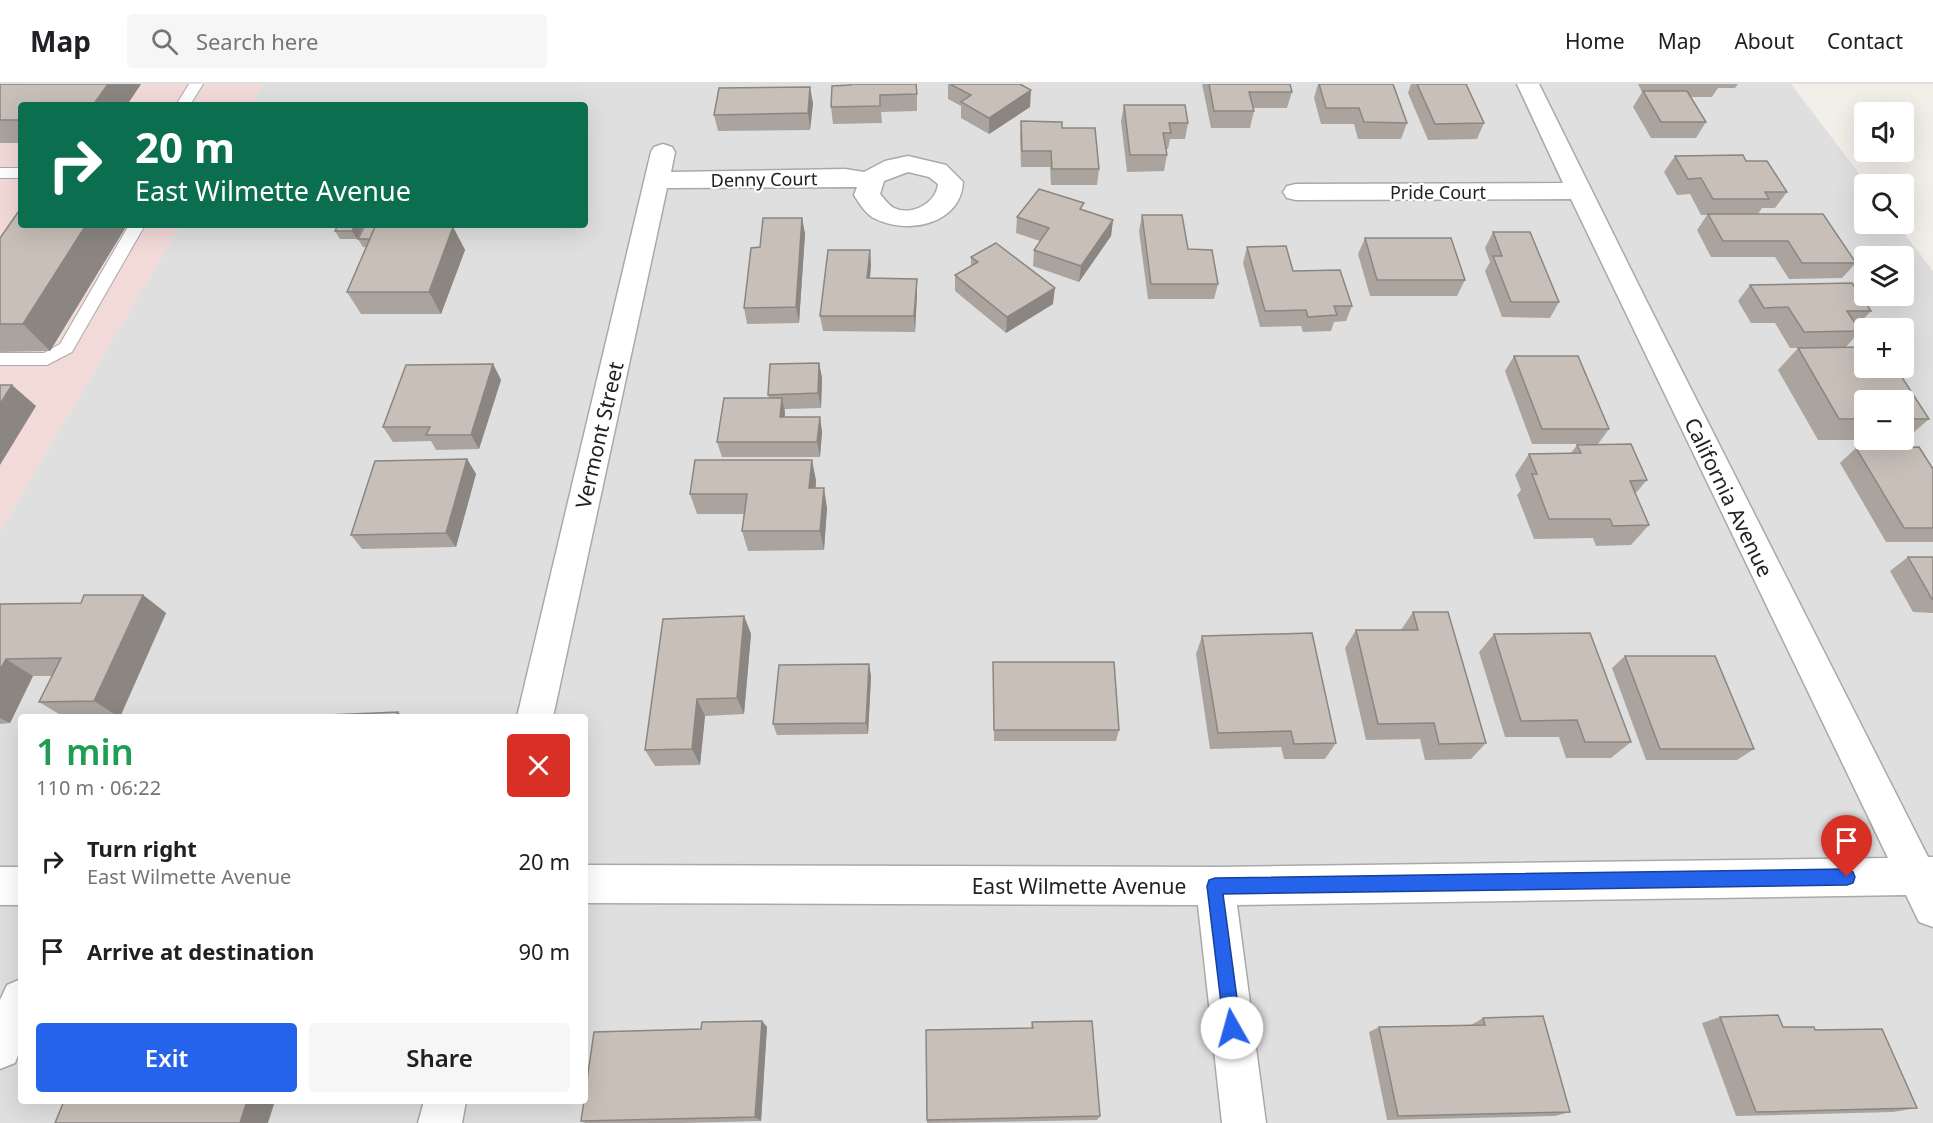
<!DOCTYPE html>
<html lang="en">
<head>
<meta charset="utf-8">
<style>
  body { margin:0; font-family:"Noto Sans",sans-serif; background:#f6f6f6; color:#202124; height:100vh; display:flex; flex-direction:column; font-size:22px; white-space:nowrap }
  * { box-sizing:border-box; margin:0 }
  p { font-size:20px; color:#757577 }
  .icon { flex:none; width:33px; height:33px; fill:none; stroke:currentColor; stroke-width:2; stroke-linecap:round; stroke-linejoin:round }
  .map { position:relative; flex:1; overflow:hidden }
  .drawer { position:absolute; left:18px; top:630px; width:570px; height:390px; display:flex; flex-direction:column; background:#fff; border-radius:6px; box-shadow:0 6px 24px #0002 }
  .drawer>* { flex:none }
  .guide { position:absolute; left:18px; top:18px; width:570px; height:126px; border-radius:6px; box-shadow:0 6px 24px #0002; background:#0b6e4f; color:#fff; overflow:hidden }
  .buttons { position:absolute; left:1854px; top:18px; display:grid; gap:12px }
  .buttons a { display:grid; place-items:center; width:60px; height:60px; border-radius:6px; background:#fff; box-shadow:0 6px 24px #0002; font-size:30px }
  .pin { position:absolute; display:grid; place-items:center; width:51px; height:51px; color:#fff; margin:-62px -26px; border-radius:50% 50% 50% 0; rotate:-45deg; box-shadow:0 0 6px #0007 }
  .pin .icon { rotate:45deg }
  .me { position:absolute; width:66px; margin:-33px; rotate:353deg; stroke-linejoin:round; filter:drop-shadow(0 0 4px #0008) }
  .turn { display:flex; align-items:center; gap:21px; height:126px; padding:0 18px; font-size:27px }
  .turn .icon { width:78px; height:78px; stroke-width:2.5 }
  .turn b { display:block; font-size:42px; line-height:51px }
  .round { display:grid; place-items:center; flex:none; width:63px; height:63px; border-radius:6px; background:#f6f6f6 }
  .headline { display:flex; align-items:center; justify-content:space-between; height:102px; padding:0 18px }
  h1 { font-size:36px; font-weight:600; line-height:45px; color:#1e9e55 }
  .cta { display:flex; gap:12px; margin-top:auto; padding:12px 18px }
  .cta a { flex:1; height:69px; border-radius:6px; background:#2563eb; color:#fff; font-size:24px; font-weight:600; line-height:69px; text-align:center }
  .cta a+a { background:#f6f6f6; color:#202124 }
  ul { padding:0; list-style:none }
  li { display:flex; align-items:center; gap:18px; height:90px; padding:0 18px }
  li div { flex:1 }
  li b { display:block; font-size:22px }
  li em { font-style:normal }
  header { display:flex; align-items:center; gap:36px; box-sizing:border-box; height:84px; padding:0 30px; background:#fff; border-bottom:2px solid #e0e0e0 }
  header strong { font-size:28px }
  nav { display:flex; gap:33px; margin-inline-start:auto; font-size:21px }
  .search { width:420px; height:54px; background:#f6f6f6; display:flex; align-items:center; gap:15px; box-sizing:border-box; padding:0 21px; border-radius:6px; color:#757577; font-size:22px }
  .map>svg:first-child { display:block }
  .residential { fill:#e0dfdf; fill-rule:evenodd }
  .commercial { fill:#f2dad9 }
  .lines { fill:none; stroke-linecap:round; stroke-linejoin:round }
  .service-casing { stroke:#a9a9a9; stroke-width:2 }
  .minor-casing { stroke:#a9a9a9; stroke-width:3 }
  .service { fill:#fff; fill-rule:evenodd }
  .minor { fill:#fff; fill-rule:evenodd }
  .wall { fill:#aba49e; fill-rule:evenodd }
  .shaded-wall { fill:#8b8681 }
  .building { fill:#c7bfb8; stroke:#8b8681; stroke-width:1.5 }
  .route { fill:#2563eb; stroke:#184099; stroke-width:1.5 }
  .labels { text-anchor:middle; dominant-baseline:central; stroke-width:4.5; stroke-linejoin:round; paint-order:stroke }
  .far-street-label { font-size:18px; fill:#222; stroke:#fff }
  .street-label { font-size:21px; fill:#222; stroke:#fff }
</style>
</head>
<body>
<header>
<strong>Map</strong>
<div class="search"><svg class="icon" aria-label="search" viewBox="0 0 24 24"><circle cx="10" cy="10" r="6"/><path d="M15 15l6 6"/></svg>Search here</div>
<nav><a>Home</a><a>Map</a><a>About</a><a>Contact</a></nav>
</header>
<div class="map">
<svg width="1933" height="1039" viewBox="0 0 1933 1039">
  <rect width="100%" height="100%" fill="#f2efe9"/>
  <path class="residential" d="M 263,0 L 1791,0 L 1867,100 L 1864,100 L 1864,140 L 1897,140 L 1933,187 L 1933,1039 L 0,1039 L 0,447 L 180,141 L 585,141 L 585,21 L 251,21 ZM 1864,172 L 1904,172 L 1904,212 L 1864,212 ZM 1864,244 L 1904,244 L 1904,284 L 1864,284 ZM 1864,316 L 1904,316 L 1904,356 L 1864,356 ZM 21,633 L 585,633 L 585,1017 L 21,1017 Z"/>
  <polygon class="commercial" points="0,0 263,0 251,21 21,21 21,141 180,141 0,447"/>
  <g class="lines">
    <g class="service-casing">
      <g id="service">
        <polygon points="189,0 203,0 190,21 176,21"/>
        <rect x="0" y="84" width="21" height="10"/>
        <polygon points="129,141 145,141 72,268 47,281 0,281 0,269 44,269 60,260"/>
      </g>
    </g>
    <g class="minor-casing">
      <g id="minor">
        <polygon points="1517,0 1539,0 1646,216 1928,773 1933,773 1933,843 1919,838 1906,811 1237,821 1266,1039 1222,1039 1198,821 585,819 585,781 1215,783 1888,774 1571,115 1296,116 1287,114 1283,108 1287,102 1296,100 1563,99"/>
        <path d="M 663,60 L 672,63 L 675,68 L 671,88 L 845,85 L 864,88 L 885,77 L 908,72 L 946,81 L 963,98 C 961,140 908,151 876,135 C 867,132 859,119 854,111 L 857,103 L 667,104 L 553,633 L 517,633 L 651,68 L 654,63 ZM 908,88 L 929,93 L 938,100 C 936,120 911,132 894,124 C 888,121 884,114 880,110 L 884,97 Z"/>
        <rect x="0" y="783" width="21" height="38"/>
        <polygon points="21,895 21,964 15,979 0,985 0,916 7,901"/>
        <polygon points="424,1017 466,1017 462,1039 418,1039"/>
      </g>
    </g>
    <use href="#service" class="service"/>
    <use href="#minor" class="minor"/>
  </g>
  <g class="wall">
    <polygon points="0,0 141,0 127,21 21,21 21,59 0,59"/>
    <polygon points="917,0 917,27 881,28 882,39 833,40 831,23"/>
    <polygon points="948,0 1020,0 1030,23 989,50 961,34 961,22 948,15"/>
    <polygon points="1202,0 1290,0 1292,8 1287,24 1253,24 1254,27 1250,44 1211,44"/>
    <polygon points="1318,0 1393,0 1407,39 1401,55 1358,55 1354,40 1321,40 1314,14"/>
    <polygon points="1411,0 1466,0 1484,39 1477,55 1428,56 1408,9"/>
    <polygon points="1638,0 1738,0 1735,4 1718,4 1712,13 1691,13 1706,38 1696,54 1651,54 1633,23 1642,8"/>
    <polygon points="813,19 810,46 718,47 714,31"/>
    <polygon points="1124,21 1188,39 1185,55 1170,55 1168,65 1166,65 1167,71 1164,87 1127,88 1121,37"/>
    <polygon points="1021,37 1062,44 1099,85 1097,101 1051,101 1050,83 1021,83 1020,54"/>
    <polygon points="1675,72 1746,77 1787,108 1775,124 1762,124 1758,130 1856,179 1842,194 1789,195 1775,173 1711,173 1697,146 1707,131 1701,131 1690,110 1677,111 1664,88"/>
    <polygon points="1083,126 1113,136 1111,152 1079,198 1033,182 1034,166 1040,157 1016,149 1017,133"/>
    <polygon points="1142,131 1188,165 1218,200 1214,215 1148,215 1139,147"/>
    <polygon points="802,134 805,150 799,239 747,240 744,224"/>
    <polygon points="21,141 127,141 50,267 0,268 0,154"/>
    <polygon points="338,141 364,141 357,155 340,155 335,147"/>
    <polygon points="414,143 453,143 465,166 441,230 361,230 347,208 367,163 363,163 358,155"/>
    <polygon points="1493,148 1559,218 1550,234 1502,233 1485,187 1490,178 1485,164"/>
    <polygon points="1365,154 1465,196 1457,212 1370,212 1358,170"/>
    <polygon points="1247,163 1293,187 1352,222 1346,237 1334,238 1331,247 1303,248 1301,242 1260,243 1243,179"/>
    <polygon points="870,166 871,182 870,194 917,210 915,248 823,247 820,232"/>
    <polygon points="971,173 1053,220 1006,249 955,207 955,191 971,182"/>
    <polygon points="1750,201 1871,227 1857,242 1860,247 1846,263 1790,264 1775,239 1751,239 1738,217"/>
    <path d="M 1864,263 L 1864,284 L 1896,284 L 1929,335 L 1905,356 L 1818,356 L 1778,286 L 1798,264 ZM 1864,316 L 1904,316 L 1904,356 L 1864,356 Z"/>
    <polygon points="1514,272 1609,345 1598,360 1532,360 1505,287"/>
    <polygon points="819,279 822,294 821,324 785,325 785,333 820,333 822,348 820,373 722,373 717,358 769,314 768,311"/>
    <polygon points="493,280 501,296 479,365 436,366 431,357 393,358 383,343"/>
    <polygon points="1577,361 1647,396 1635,410 1649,441 1631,461 1596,462 1593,454 1534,455 1517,411 1521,406 1515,391 1529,370 1571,369"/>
    <polygon points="1856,364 1933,385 1933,458 1886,458 1840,379"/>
    <polygon points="467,375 476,390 456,463 362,465 351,451"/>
    <polygon points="816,396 816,404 827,424 824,466 748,467 742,447 744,430 697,430 690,410"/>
    <polygon points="1908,473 1933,473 1933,529 1913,528 1890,487"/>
    <polygon points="143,511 166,529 120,633 64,633 39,618 52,592 33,592 10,639 0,640 0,520 81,519"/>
    <polygon points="1413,528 1486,659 1471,675 1425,676 1420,655 1366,656 1345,564 1356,546 1401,546"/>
    <polygon points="744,532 751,550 744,630 705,632 700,681 655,682 645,666"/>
    <polygon points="1494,550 1631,658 1611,674 1566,674 1559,653 1505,653 1479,568"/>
    <polygon points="1202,552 1336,659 1325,675 1284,675 1281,663 1210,665 1196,570"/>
    <polygon points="1625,572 1754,665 1737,676 1646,676 1612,584"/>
    <polygon points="993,578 1119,646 1116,657 994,657"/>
    <polygon points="869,580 871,593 868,650 777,651 773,640"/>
    <polygon points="1720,933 1783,943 1815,946 1917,1024 1893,1028 1736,1032 1702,939"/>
    <polygon points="1483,934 1570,1028 1555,1032 1387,1036 1369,948 1379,943 1471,941"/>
    <polygon points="762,937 767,943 761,1037 681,1039 585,1039 581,1037 701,945"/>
    <polygon points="1032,938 1100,1032 1097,1036 927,1039 927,1036 1031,944"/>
  </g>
  <g class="shaded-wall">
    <polygon points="108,0 141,0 127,21 93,21"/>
    <polygon points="810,3 813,19 810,46 808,29"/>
    <polygon points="1031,6 1030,23 989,50 989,34"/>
    <polygon points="802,134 805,150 799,239 796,223"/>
    <polygon points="1113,136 1111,152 1079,198 1081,182"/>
    <polygon points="86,141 127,141 50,267 23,240"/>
    <polygon points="355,141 364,141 357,155 352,147"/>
    <polygon points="407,141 415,141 406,163 401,155"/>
    <polygon points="453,143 465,166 441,230 429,208"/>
    <polygon points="870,166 871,182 868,210 867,194"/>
    <polygon points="917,195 917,210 915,248 914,232"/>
    <polygon points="1055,204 1053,220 1006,249 1007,233"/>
    <polygon points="819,279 822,294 821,324 818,309"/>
    <polygon points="493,280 501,296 479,365 471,351"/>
    <polygon points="12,301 36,322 0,381 0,320"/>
    <polygon points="782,314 785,329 783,348 780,333"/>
    <polygon points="820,333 822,348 820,373 817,358"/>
    <polygon points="467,375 476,390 456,463 446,449"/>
    <polygon points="812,376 816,396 813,425 809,404"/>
    <polygon points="824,404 827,424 824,466 820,447"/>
    <polygon points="143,511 166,529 120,633 119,633 94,617"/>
    <polygon points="744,532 751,550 744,630 737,614"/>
    <polygon points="6,575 33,592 10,639 0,634 0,586"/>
    <polygon points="869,580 871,593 868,650 866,639"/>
    <polygon points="697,615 705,632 700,681 692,665"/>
    <polygon points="398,628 403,633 396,633"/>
    <polygon points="762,937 767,943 761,1037 755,1033"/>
    <polygon points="247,1017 275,1017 268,1039 240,1039"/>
  </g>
  <g class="building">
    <polygon points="0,0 108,0 93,21 21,21 21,36 0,36"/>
    <polygon points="850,0 916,0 917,10 880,11 880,22 831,23 832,2 850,1"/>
    <polygon points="950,0 1020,0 1031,6 989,34 961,18 971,11"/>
    <polygon points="1209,0 1290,0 1292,8 1249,8 1254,27 1214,27"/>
    <polygon points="1319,0 1393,0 1407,39 1364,38 1359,24 1326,24"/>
    <polygon points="1417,0 1466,0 1484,39 1435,40"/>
    <polygon points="810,3 808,29 714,31 719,4"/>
    <polygon points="1643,7 1687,7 1706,38 1661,38"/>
    <polygon points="1124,21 1185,21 1188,39 1169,39 1171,49 1163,49 1167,71 1130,71"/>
    <polygon points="1021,37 1062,38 1062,44 1095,44 1099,85 1052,85 1051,67 1022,67"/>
    <polygon points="1743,71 1746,77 1767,77 1787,108 1765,108 1769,115 1713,115 1701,94 1688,95 1675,72"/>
    <polygon points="1039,105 1084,119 1080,125 1113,136 1081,182 1034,166 1049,144 1017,133"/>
    <polygon points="21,124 21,141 86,141 23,240 0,240 0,154"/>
    <polygon points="1708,130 1823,130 1856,179 1802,179 1788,157 1723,157"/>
    <polygon points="1142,131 1182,131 1188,165 1212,166 1218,200 1151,200"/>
    <polygon points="763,134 802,134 796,223 744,224 751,164 760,163"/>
    <polygon points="338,141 355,141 352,147 335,147"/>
    <polygon points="365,141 407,141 406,143 375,143 370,155 358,155"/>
    <polygon points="375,143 453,143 429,208 347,208"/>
    <polygon points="1493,148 1530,148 1559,218 1511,218 1493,172 1502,172"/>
    <polygon points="1365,154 1451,154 1465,196 1377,196"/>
    <polygon points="996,159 1055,204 1007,233 955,191 978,178 971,173"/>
    <polygon points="1286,162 1293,187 1340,186 1352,222 1334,222 1337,231 1308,233 1306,226 1265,227 1247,163"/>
    <polygon points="828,166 870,166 867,194 917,195 914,232 820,232"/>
    <polygon points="1852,199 1871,227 1847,227 1860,247 1804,248 1788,223 1764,224 1750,201"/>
    <polygon points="1864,263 1864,284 1896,284 1929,335 1904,335 1904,316 1864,316 1864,335 1839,335 1798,264"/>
    <polygon points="1514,272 1578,272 1609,345 1542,345"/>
    <polygon points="819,279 818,309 768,311 770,280"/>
    <polygon points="493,280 471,351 426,351 430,343 383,343 406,281"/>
    <polygon points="0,301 12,301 0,320"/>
    <polygon points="724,314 782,314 780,333 820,333 817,358 717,358"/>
    <polygon points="1631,360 1647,396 1630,397 1649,441 1613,442 1610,435 1549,435 1532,390 1537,390 1529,370 1581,369 1577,361"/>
    <polygon points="1919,363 1933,385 1933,444 1904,444 1856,364"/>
    <polygon points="467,375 446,449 351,451 375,377"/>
    <polygon points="695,376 812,376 809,404 824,404 820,447 742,447 747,410 690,410"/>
    <polygon points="1908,473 1933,473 1933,515 1932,515"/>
    <polygon points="84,511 143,511 94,617 39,618 61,574 6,575 0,586 0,520 81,519"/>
    <polygon points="1413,528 1448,528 1486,659 1439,660 1434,639 1378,640 1356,546 1418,546"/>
    <polygon points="744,532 737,614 697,615 692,665 645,666 663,535"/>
    <polygon points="1312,549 1336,659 1294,660 1291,647 1218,649 1202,552"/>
    <polygon points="1590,549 1631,658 1585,658 1577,636 1521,637 1494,550"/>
    <polygon points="1625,572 1715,572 1754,665 1660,665"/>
    <polygon points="993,578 1114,578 1119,646 994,646"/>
    <polygon points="869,580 866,639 773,640 779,581"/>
    <polygon points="398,628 396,633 304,633 304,632"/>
    <polygon points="1778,931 1783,943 1814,943 1815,946 1882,945 1917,1024 1756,1028 1720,933"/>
    <polygon points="1543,932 1570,1028 1398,1032 1379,943 1485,941 1483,934"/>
    <polygon points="762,937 755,1033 581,1037 584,1017 585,1017 585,1010 594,948 701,945 702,938"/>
    <polygon points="1092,937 1100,1032 927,1036 926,946 1033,944 1032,938"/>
    <polygon points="64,1017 247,1017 240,1039 55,1039"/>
  </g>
  <polygon class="route" points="1847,785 1853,788 1855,793 1853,799 1847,801 1223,810 1241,944 1238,950 1232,953 1226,950 1224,944 1207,802 1209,796 1215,794"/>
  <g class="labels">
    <g class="far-street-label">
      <text transform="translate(764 95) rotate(-1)">Denny Court</text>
      <text x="1438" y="108">Pride Court</text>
    </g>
    <g class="street-label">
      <text transform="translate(599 351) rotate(-77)">Vermont Street</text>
      <text transform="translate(1729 413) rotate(64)">California Avenue</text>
      <text x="1079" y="802">East Wilmette Avenue</text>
    </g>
  </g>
</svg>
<div class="buttons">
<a><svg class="icon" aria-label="sound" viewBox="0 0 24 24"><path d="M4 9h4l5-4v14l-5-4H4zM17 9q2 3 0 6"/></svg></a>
<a><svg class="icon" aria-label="search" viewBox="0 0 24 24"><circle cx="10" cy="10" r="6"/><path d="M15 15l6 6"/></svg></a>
<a><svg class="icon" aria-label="layers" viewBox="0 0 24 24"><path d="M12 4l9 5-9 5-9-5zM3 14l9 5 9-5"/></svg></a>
<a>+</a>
<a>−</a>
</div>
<div class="pin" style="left:1847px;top:793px;background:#d93025"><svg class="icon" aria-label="arrive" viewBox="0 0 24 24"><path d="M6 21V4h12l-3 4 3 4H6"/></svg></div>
<svg class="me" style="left:1232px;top:944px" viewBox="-20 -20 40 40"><circle r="19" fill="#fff"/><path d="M0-13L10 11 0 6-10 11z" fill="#2563eb"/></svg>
<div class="guide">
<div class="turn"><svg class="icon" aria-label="right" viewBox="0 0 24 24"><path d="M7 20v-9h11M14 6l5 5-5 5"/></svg><div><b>20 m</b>East Wilmette Avenue</div></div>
</div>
<section class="drawer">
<div class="headline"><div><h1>1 min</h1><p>110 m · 06:22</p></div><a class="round" style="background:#d93025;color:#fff"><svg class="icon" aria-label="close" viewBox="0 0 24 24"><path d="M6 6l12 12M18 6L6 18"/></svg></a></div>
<ul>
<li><svg class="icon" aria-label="right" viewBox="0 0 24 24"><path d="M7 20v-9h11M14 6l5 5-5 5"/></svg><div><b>Turn right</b><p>East Wilmette Avenue</p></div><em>20 m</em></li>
<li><svg class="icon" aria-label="arrive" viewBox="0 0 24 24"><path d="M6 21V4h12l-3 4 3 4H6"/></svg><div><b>Arrive at destination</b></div><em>90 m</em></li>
</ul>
<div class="cta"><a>Exit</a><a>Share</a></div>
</section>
</div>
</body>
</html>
